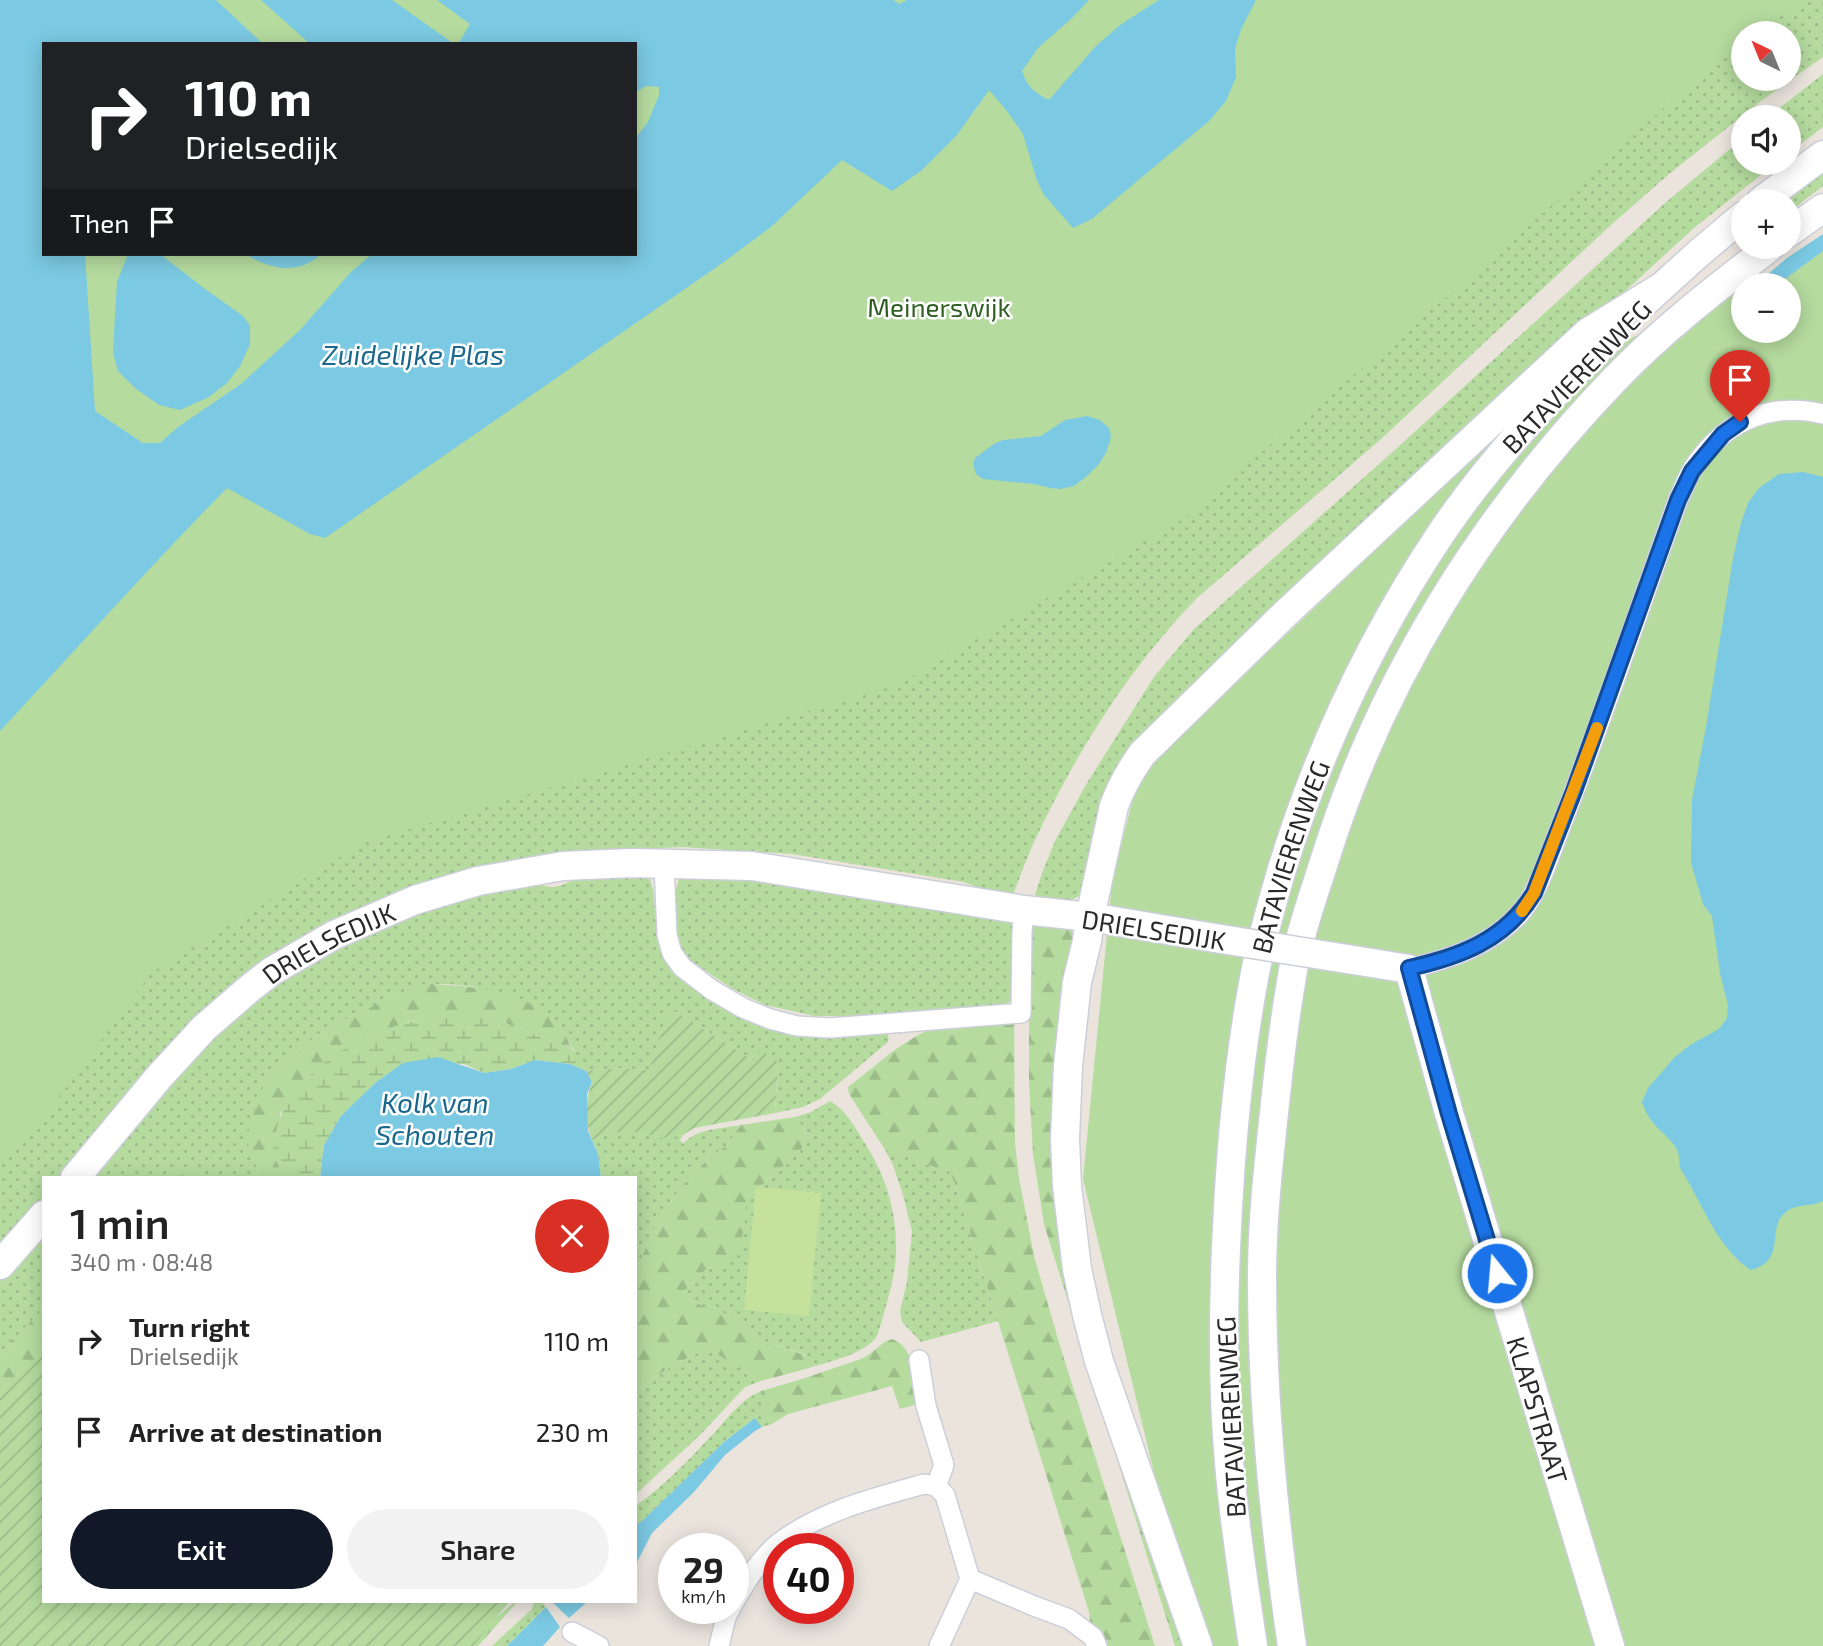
<!DOCTYPE html>
<html lang="en">
<head>
<meta charset="utf-8">
<style>
  body { margin:0; font-family:"Exo 2",sans-serif; background:#f2f2f2; color:#222; height:100vh; display:flex; flex-direction:column; font-size:26px; white-space:nowrap }
  * { box-sizing:border-box; margin:0 }
  p { font-size:23px; color:#767676 }
  .icon { flex:none; width:38px; height:38px; fill:none; stroke:currentColor; stroke-width:2; stroke-linecap:round; stroke-linejoin:round }
  .map { position:relative; flex:1; overflow:hidden }
  .sheet { position:absolute; left:42px; top:1176px; width:595px; height:427px; display:flex; flex-direction:column; background:#fff; border-radius:0px; box-shadow:0 4px 18px #0003 }
  .sheet>* { flex:none }
  .top-card { position:absolute; left:42px; top:42px; width:595px; height:214px; border-radius:0px; box-shadow:0 4px 18px #0003; background:#202124; color:#fff; overflow:hidden }
  .needle { width:46px; rotate:317deg }
  .buttons { position:absolute; left:1731px; top:21px; display:grid; gap:14px }
  .buttons a { display:grid; place-items:center; width:70px; height:70px; border-radius:50%; background:#fff; box-shadow:0 4px 18px #0003; font-size:35px }
  .speed { position:absolute; left:658px; top:1533px; display:flex; gap:14px; font-size:35px; font-weight:700; text-align:center }
  .speed>* { display:grid; place-content:center; width:91px; height:91px; border-radius:50%; background:#fff; box-shadow:0 4px 18px #0003; line-height:1 }
  .speed small { font-size:18px; font-weight:400 }
  .speed .limit { border:10px solid #d22; background:#fff; color:#111 }
  .pin { position:absolute; display:grid; place-items:center; width:60px; height:60px; color:#fff; margin:-72px -30px; border-radius:50% 50% 50% 0; rotate:-45deg; box-shadow:0 0 7px #0007 }
  .pin .icon { rotate:45deg }
  .me { position:absolute; width:77px; margin:-38px; rotate:343deg; stroke-linejoin:round; filter:drop-shadow(0 0 5px #0008) }
  .turn { display:flex; align-items:center; gap:24px; height:147px; padding:0 28px; font-size:32px }
  .turn .icon { width:91px; height:91px; stroke-width:2.5 }
  .turn b { display:block; font-size:49px; line-height:60px }
  .then { display:flex; align-items:center; height:66px; padding:0 28px; background:#0003; gap:14px; font-size:26px }
  .round { display:grid; place-items:center; flex:none; width:74px; height:74px; border-radius:37px; background:#f2f2f2 }
  .overview { display:flex; align-items:center; justify-content:space-between; height:119px; padding:0 28px }
  h1 { font-size:42px; font-weight:600; line-height:52px }
  .cta { display:flex; gap:14px; margin-top:auto; padding:14px 28px }
  .cta a { flex:1; height:80px; border-radius:42px; background:#111827; color:#fff; font-size:28px; font-weight:600; line-height:80px; text-align:center }
  .cta a+a { background:#f2f2f2; color:#222 }
  ul { padding:0; list-style:none }
  li { display:flex; align-items:center; gap:21px; height:91px; padding:0 28px }
  li div { flex:1 }
  li b { display:block; font-size:26px }
  li em { font-style:normal }
  .map>svg:first-child { display:block }
  .grass { fill:url(#grass-dots); fill-rule:evenodd }
  .forest { fill:url(#forest-firs) }
  .wetland { fill:url(#wetland-marsh) }
  .park { fill:#b5db9f; fill-rule:evenodd }
  .garden { fill:url(#garden-furrows) }
  .pitch { fill:#c6e19c }
  .water { fill:#7bc9e2 }
  .lines { fill:none; stroke-linecap:round; stroke-linejoin:round }
  .street-casing { stroke:#cccfda; stroke-width:22 }
  .secondary-casing { stroke:#cccfda; stroke-width:31 }
  .street { stroke:#fff; stroke-width:19 }
  .secondary { stroke:#fff; stroke-width:28 }
  .secondary-bridge-casing { stroke:#cccfda; stroke-width:31; stroke-linecap:butt }
  .secondary-bridge { stroke:#fff; stroke-width:28 }
  .route-casing { stroke:#114b97; stroke-width:18 }
  .route { stroke:#1a73e8; stroke-width:12 }
  .slow { stroke:#f59e0b; stroke-width:12 }
  .labels { text-anchor:middle; dominant-baseline:central; stroke-width:5; stroke-linejoin:round; paint-order:stroke }
  .park-label { font-size:26px; fill:#305f22; stroke:#fff }
  .street-label { font-size:26px; fill:#2a2a2a; stroke:#fff }
  .water-label { font-size:28px; font-style:italic; fill:#1b688c; stroke:#fff }
</style>
</head>
<body>
<div class="map">
<svg width="1823" height="1646" viewBox="0 0 1823 1646">
  <defs>
    <pattern id="grass-dots" width="8" height="8" patternUnits="userSpaceOnUse" patternTransform="scale(1.75)"><rect width="8" height="8" fill="#b5db9f"/><path d="M2 2h.1M6 6h.1" fill="none" stroke="#9cbc89" stroke-width="1.8" stroke-linecap="round"/></pattern>
    <pattern id="forest-firs" width="22" height="20" patternUnits="userSpaceOnUse" patternTransform="scale(1.75)"><rect width="22" height="20" fill="#b5db9f"/><path d="M5 1l3.5 6h-7zM16 11l3.5 6h-7z" fill="#9cbc89"/></pattern>
    <pattern id="wetland-marsh" width="20" height="14" patternUnits="userSpaceOnUse" patternTransform="scale(1.75)"><rect width="20" height="14" fill="#b5db9f"/><path d="M1 5h8M5 5V1M11 12h8M15 12V8" fill="none" stroke="#9cbc89"/></pattern>
    <pattern id="garden-furrows" width="10" height="10" patternUnits="userSpaceOnUse" patternTransform="scale(1.75)"><rect width="10" height="10" fill="#b5db9f"/><path d="M-1 1l2-2M0 10L10 0M9 11l2-2" fill="none" stroke="#9cbc89"/></pattern>
  </defs>
  <rect width="100%" height="100%" fill="#eae4dd"/>
  <g class="grass">
    <path d="M 1354,0 L 1823,0 L 1823,57 L 1761,101 L 1669,174 L 1611,225 L 1380,440 L 1197,598 C 1129,668 1077,751 1035,840 C 1026,859 1019,880 1011,900 L 964,882 L 792,854 L 681,847 L 547,854 L 461,873 L 318,930 L 63,1178 L 44,1178 L 44,1200 L 0,1249 L 0,731 ZM 1743,33 L 1788,33 L 1788,79 L 1743,79 ZM 940,658 L 790,716 L 711,735 Z"/>
    <polygon points="1823,74 1823,127 1789,153 1788,117 1768,117"/>
    <path d="M 1743,138 L 1743,163 L 1776,163 L 1694,228 L 1647,271 L 1139,745 L 1086,890 C 1071,904 1062,903 1042,902 L 1035,895 L 1042,873 L 1055,841 L 1087,783 L 1154,677 L 1194,629 L 1397,448 L 1665,203 Z"/>
    <polygon points="1823,170 1823,186 1789,212 1788,201 1780,201"/>
    <polygon points="702,870 1009,917 1013,930 1013,999 1002,1007 850,1016 815,1016 765,1005 731,988 691,961 684,952 677,936 673,899 679,879 686,872"/>
    <path d="M 582,874 L 647,876 L 650,880 L 653,889 L 657,935 L 663,957 L 670,968 L 716,1001 L 744,1017 L 885,1031 C 889,1034 889,1037 888,1042 L 820,1099 L 803,1107 L 775,1113 L 778,1061 L 754,1061 L 677,1012 L 667,1015 L 649,1070 L 620,1068 L 586,1071 L 559,1025 L 475,987 L 448,984 L 421,984 L 326,1028 L 300,1049 L 264,1084 L 258,1170 L 269,1178 L 205,1178 L 199,1170 L 178,1171 L 171,1178 L 85,1178 L 197,1045 L 307,959 L 445,897 L 536,883 C 556,892 566,884 582,874 Z"/>
    <path d="M 830,1101 C 846,1110 855,1127 864,1142 C 888,1178 900,1222 895,1266 C 892,1288 884,1312 878,1334 C 869,1353 828,1362 809,1368 L 807,1355 L 760,1340 L 717,1308 L 703,1306 L 688,1299 L 683,1292 L 705,1270 L 718,1266 L 746,1216 L 746,1199 L 801,1150 L 807,1132 L 795,1117 L 811,1112 Z"/>
    <path d="M 741,1125 L 727,1145 L 706,1161 L 681,1187 L 659,1218 L 635,1273 L 635,1178 L 601,1178 L 598,1154 L 592,1140 L 615,1132 L 633,1132 L 665,1138 L 683,1135 L 680,1140 L 683,1144 C 696,1128 722,1129 741,1125 Z"/>
    <polygon points="884,1148 937,1168 949,1171 956,1186 998,1321 921,1342 902,1322 900,1311 907,1282 912,1231 903,1195 893,1165"/>
    <polygon points="44,1226 44,1308 0,1353 0,1277"/>
    <polygon points="707,1348 761,1381 745,1387 701,1434 635,1495 635,1391 670,1367"/>
    <path d="M 761,1391 L 761,1404 L 772,1424 L 762,1427 L 755,1418 L 724,1442 L 641,1522 L 635,1525 L 635,1506 C 665,1486 691,1457 716,1431 C 729,1416 742,1399 761,1391 Z"/>
    <polygon points="534,1601 541,1601 546,1607 507,1646 492,1646 532,1609"/>
  </g>
  <g class="forest">
    <polygon points="1034,923 1068,926 1077,938 1060,1169 1192,1646 1175,1646 1044,1224 1033,1154 1029,1084 1029,935"/>
    <path d="M 420,984 C 462,984 530,990 559,1025 C 564,1031 568,1041 572,1049 L 485,1015 L 411,1021 L 367,1037 L 310,1074 L 297,1090 L 280,1114 L 282,1170 L 287,1178 L 269,1178 L 258,1170 L 248,1148 L 249,1126 L 264,1084 L 300,1049 L 326,1028 Z"/>
    <polygon points="1014,1021 1015,1143 1019,1178 1034,1256 1060,1346 1155,1646 1103,1646 1091,1629 1089,1612 973,1241 956,1186 949,1171 937,1168 884,1148 849,1094 848,1087 896,1049 918,1035 938,1026"/>
    <polygon points="795,1117 807,1132 801,1150 746,1199 746,1216 740,1248 718,1266 705,1270 683,1292 688,1299 703,1306 717,1308 760,1340 808,1356 809,1368 761,1381 707,1348 670,1367 635,1391 635,1273 659,1218 681,1187 706,1161 727,1145 741,1125"/>
    <polygon points="190,1167 199,1170 205,1178 171,1178 178,1171"/>
    <polygon points="44,1308 44,1409 0,1448 0,1353"/>
    <path d="M 891,1339 C 913,1344 915,1378 921,1397 L 918,1404 L 900,1409 L 892,1386 L 788,1414 L 772,1424 L 761,1404 L 761,1391 L 802,1379 L 861,1359 C 873,1354 880,1343 891,1339 Z"/>
    <polygon points="516,1601 518,1601 478,1646 462,1646"/>
  </g>
  <path class="wetland" d="M 485,1015 L 572,1049 L 578,1056 L 586,1071 L 570,1064 L 535,1060 L 511,1069 L 484,1073 L 464,1064 L 404,1063 L 375,1083 L 341,1116 L 324,1145 L 320,1178 L 287,1178 C 282,1171 276,1163 274,1155 C 271,1146 275,1136 277,1128 C 291,1072 358,1035 410,1022 C 434,1015 461,1016 485,1015 Z"/>
  <g class="park">
    <path d="M 0,0 L 1808,0 L 1752,33 L 1743,33 L 1743,39 L 1442,301 L 1181,520 L 900,684 L 363,843 L 152,972 L 46,1114 L 0,1163 ZM 44,44 L 635,44 L 635,254 L 44,254 Z"/>
    <polygon points="1823,251 1823,1646 1206,1646 1172,1547 1083,1179 1112,883 1139,774 1570,366 1743,287 1743,331 1788,331 1788,285 1747,285"/>
  </g>
  <g class="garden">
    <path d="M 671,1012 L 677,1012 L 754,1061 L 761,1050 L 778,1062 L 775,1113 L 694,1128 L 683,1135 L 665,1138 L 633,1132 L 615,1132 L 592,1140 C 585,1123 585,1099 592,1082 L 586,1071 L 620,1068 L 649,1070 L 667,1014 Z"/>
    <polygon points="44,1350 44,1601 510,1601 473,1646 0,1646 0,1393"/>
  </g>
  <polygon class="pitch" points="756,1187 821,1193 809,1316 744,1310"/>
  <g class="water">
    <path d="M 0,0 L 216,0 L 263,44 L 44,44 L 44,254 L 85,254 L 95,411 L 143,443 L 160,443 L 178,427 L 241,384 L 300,330 L 351,272 L 372,254 L 635,254 L 635,139 L 648,122 L 659,95 L 659,87 L 646,86 L 635,93 L 635,44 L 458,44 L 470,24 L 437,0 L 893,0 L 899,4 L 907,0 L 1089,0 L 1072,18 L 1038,48 L 1022,71 C 1027,87 1035,93 1049,100 L 1095,47 L 1120,25 L 1159,0 L 1256,0 L 1241,29 L 1235,49 L 1236,77 L 1226,101 L 1209,121 L 1092,219 L 1073,228 L 1044,195 L 1037,181 L 1023,134 L 1007,111 L 989,90 L 957,135 L 921,171 L 892,191 L 842,160 L 771,227 L 721,264 L 325,538 L 310,534 L 227,488 C 149,567 76,650 0,731 Z"/>
    <polygon points="261,0 392,0 454,44 310,44"/>
    <polygon points="1823,234 1823,251 1777,285 1755,285 1787,258"/>
    <polygon points="128,254 160,254 205,289 243,316 250,326 250,344 240,366 227,383 209,397 180,410 159,405 135,388 118,371 113,353 115,315 117,282"/>
    <path d="M 245,254 L 321,254 C 298,276 270,269 245,254 Z"/>
    <polygon points="1087,416 1100,420 1109,428 1111,437 1106,453 1098,465 1086,477 1074,486 1061,489 1050,488 1034,484 983,479 976,474 973,464 975,458 994,444 1003,440 1041,436 1065,420"/>
    <path d="M 1803,472 L 1823,477 L 1823,1201 C 1812,1207 1797,1203 1786,1212 C 1765,1228 1788,1260 1751,1270 C 1716,1247 1702,1202 1680,1168 C 1679,1161 1680,1153 1675,1146 C 1663,1130 1649,1125 1642,1102 L 1648,1088 L 1674,1058 L 1690,1045 L 1719,1029 L 1727,1018 L 1728,1005 L 1720,973 L 1712,916 L 1703,904 L 1691,863 L 1692,800 L 1706,727 L 1733,558 L 1741,523 L 1748,503 L 1759,488 L 1779,474 Z"/>
    <polygon points="438,1057 484,1073 511,1069 535,1060 570,1064 586,1071 592,1082 587,1094 588,1131 598,1154 601,1178 320,1178 324,1145 341,1116 375,1083 403,1063"/>
    <polygon points="755,1418 762,1427 755,1431 725,1455 694,1492 652,1533 635,1566 635,1525 641,1522 724,1442"/>
    <polygon points="551,1601 588,1601 569,1618"/>
    <polygon points="546,1607 560,1627 543,1646 507,1646"/>
  </g>
  <g class="lines">
    <g class="street-casing">
      <g id="street">
        <polyline points="664,864 667,935 672,953 682,967 712,990 743,1008 770,1019 797,1026 830,1028 1021,1013 1022,932 1024,910"/>
        <path d="M 1409,969 C 1449,959 1488,947 1518,916 C 1539,894 1551,850 1563,821 C 1604,715 1640,607 1678,500 C 1683,491 1686,479 1692,470 C 1721,423 1769,401 1823,414"/>
        <polyline points="919,1360 926,1406 944,1465 936,1486"/>
        <polyline points="970,1579 1034,1606 1069,1619 1093,1637 1097,1646"/>
        <path d="M 733,1604 C 744,1584 761,1557 779,1543 C 821,1511 873,1498 924,1484 L 936,1486 L 945,1495 L 970,1579 L 939,1646"/>
        <polyline points="572,1632 599,1646"/>
        <polyline points="719,1646 726,1617 731,1608"/>
      </g>
    </g>
    <g class="secondary-casing">
      <g id="secondary">
        <polyline points="1761,201 1823,155"/>
        <polyline points="1788,233 1823,208"/>
        <polyline points="1645,302 1699,253 1743,216"/>
        <path id="s1" d="M 1347,959 L 1409,969 L 1449,1113 L 1610,1646"/>
        <path id="s2" d="M 75,1178 L 159,1077 L 204,1028 L 250,988 L 272,971 L 334,935 L 415,900 L 478,881 L 563,866 L 632,863 L 752,866 L 1024,910 L 1090,917 L 1215,938"/>
        <polyline points="0,1265 44,1215"/>
        <path d="M 1198,1646 L 1099,1361 L 1087,1315 L 1077,1269 L 1067,1186 L 1065,1139 L 1068,1066 L 1077,982 L 1087,941 L 1090,917 L 1114,806 C 1121,787 1130,771 1142,754 L 1286,613 L 1587,333 L 1658,289"/>
        <path id="s3" d="M 1253,1646 C 1244,1585 1234,1524 1229,1462 C 1222,1384 1223,1306 1227,1227 C 1231,1142 1239,1057 1255,973 C 1262,938 1272,903 1282,869 C 1319,749 1373,634 1444,529 C 1492,459 1551,396 1612,336"/>
        <path d="M 1292,1646 C 1274,1524 1262,1401 1262,1278 C 1262,1223 1268,1168 1274,1113 C 1279,1064 1285,1014 1294,965 C 1301,929 1314,894 1325,859 C 1381,679 1484,515 1615,379 C 1662,330 1716,288 1770,247"/>
      </g>
    </g>
    <use href="#street" class="street"/>
    <use href="#secondary" class="secondary"/>
    <g class="secondary-bridge-casing">
      <polyline id="secondary-bridge" points="1215,938 1347,959"/>
    </g>
    <use href="#secondary-bridge" class="secondary-bridge"/>
  </g>
  <g class="lines">
    <g class="route-casing">
      <path id="route" d="M 1497,1273 L 1449,1114 L 1409,968 C 1459,957 1506,940 1534,893 L 1574,791 L 1678,500 L 1692,471 L 1723,434 L 1740,422"/>
    </g>
    <use href="#route" class="route"/>
    <polyline class="slow" points="1522,911 1534,893 1597,728"/>
  </g>
  <g class="labels">
    <g class="park-label">
      <text x="939" y="306">Meinerswijk</text>
    </g>
    <g class="street-label">
      <text transform="translate(1576 376) rotate(-46)">BATAVIERENWEG</text>
      <text stroke="none"><textPath href="#s3" startOffset="798">BATAVIERENWEG</textPath></text>
      <text transform="translate(1154 929) rotate(9)">DRIELSEDIJK</text>
      <text stroke="none"><textPath href="#s2" startOffset="350">DRIELSEDIJK</textPath></text>
      <text stroke="none"><textPath href="#s1" startOffset="522">KLAPSTRAAT</textPath></text>
      <text transform="translate(1230 1417) rotate(-93)">BATAVIERENWEG</text>
    </g>
    <g class="water-label">
      <text x="413" y="354">Zuidelijke Plas</text>
      <text x="435" y="1102">Kolk van<tspan x="435" dy="32">Schouten</tspan></text>
    </g>
  </g>
</svg>
<div class="buttons">
<a><svg class="needle" viewBox="-14 -14 28 28"><path d="M0-13l5 13h-10z" fill="#e53935"/><path d="M0 13l5-13h-10z" fill="#767676"/></svg></a>
<a><svg class="icon" aria-label="sound" viewBox="0 0 24 24"><path d="M4 9h4l5-4v14l-5-4H4zM17 9q2 3 0 6"/></svg></a>
<a>+</a>
<a>−</a>
</div>
<div class="speed"><div>29<small>km/h</small></div><div class="limit">40</div></div>
<div class="pin" style="left:1740px;top:422px;background:#d93025"><svg class="icon" aria-label="arrive" viewBox="0 0 24 24"><path d="M6 21V4h12l-3 4 3 4H6"/></svg></div>
<svg class="me" style="left:1497px;top:1273px" viewBox="-20 -20 40 40"><circle r="17" fill="#1a73e8" stroke="#fff" stroke-width="3"/><path d="M0-11L8 9 0 5-8 9z" fill="#fff"/></svg>
<div class="top-card">
<div class="turn"><svg class="icon" aria-label="right" viewBox="0 0 24 24"><path d="M7 20v-9h11M14 6l5 5-5 5"/></svg><div><b>110 m</b>Drielsedijk</div></div>
<div class="then">Then<svg class="icon" aria-label="arrive" viewBox="0 0 24 24"><path d="M6 21V4h12l-3 4 3 4H6"/></svg></div>
</div>
<section class="sheet">
<div class="overview"><div><h1>1 min</h1><p>340 m · 08:48</p></div><a class="round" style="background:#d93025;color:#fff"><svg class="icon" aria-label="close" viewBox="0 0 24 24"><path d="M6 6l12 12M18 6L6 18"/></svg></a></div>
<ul>
<li><svg class="icon" aria-label="right" viewBox="0 0 24 24"><path d="M7 20v-9h11M14 6l5 5-5 5"/></svg><div><b>Turn right</b><p>Drielsedijk</p></div><em>110 m</em></li>
<li><svg class="icon" aria-label="arrive" viewBox="0 0 24 24"><path d="M6 21V4h12l-3 4 3 4H6"/></svg><div><b>Arrive at destination</b></div><em>230 m</em></li>
</ul>
<div class="cta"><a>Exit</a><a>Share</a></div>
</section>
</div>
</body>
</html>
